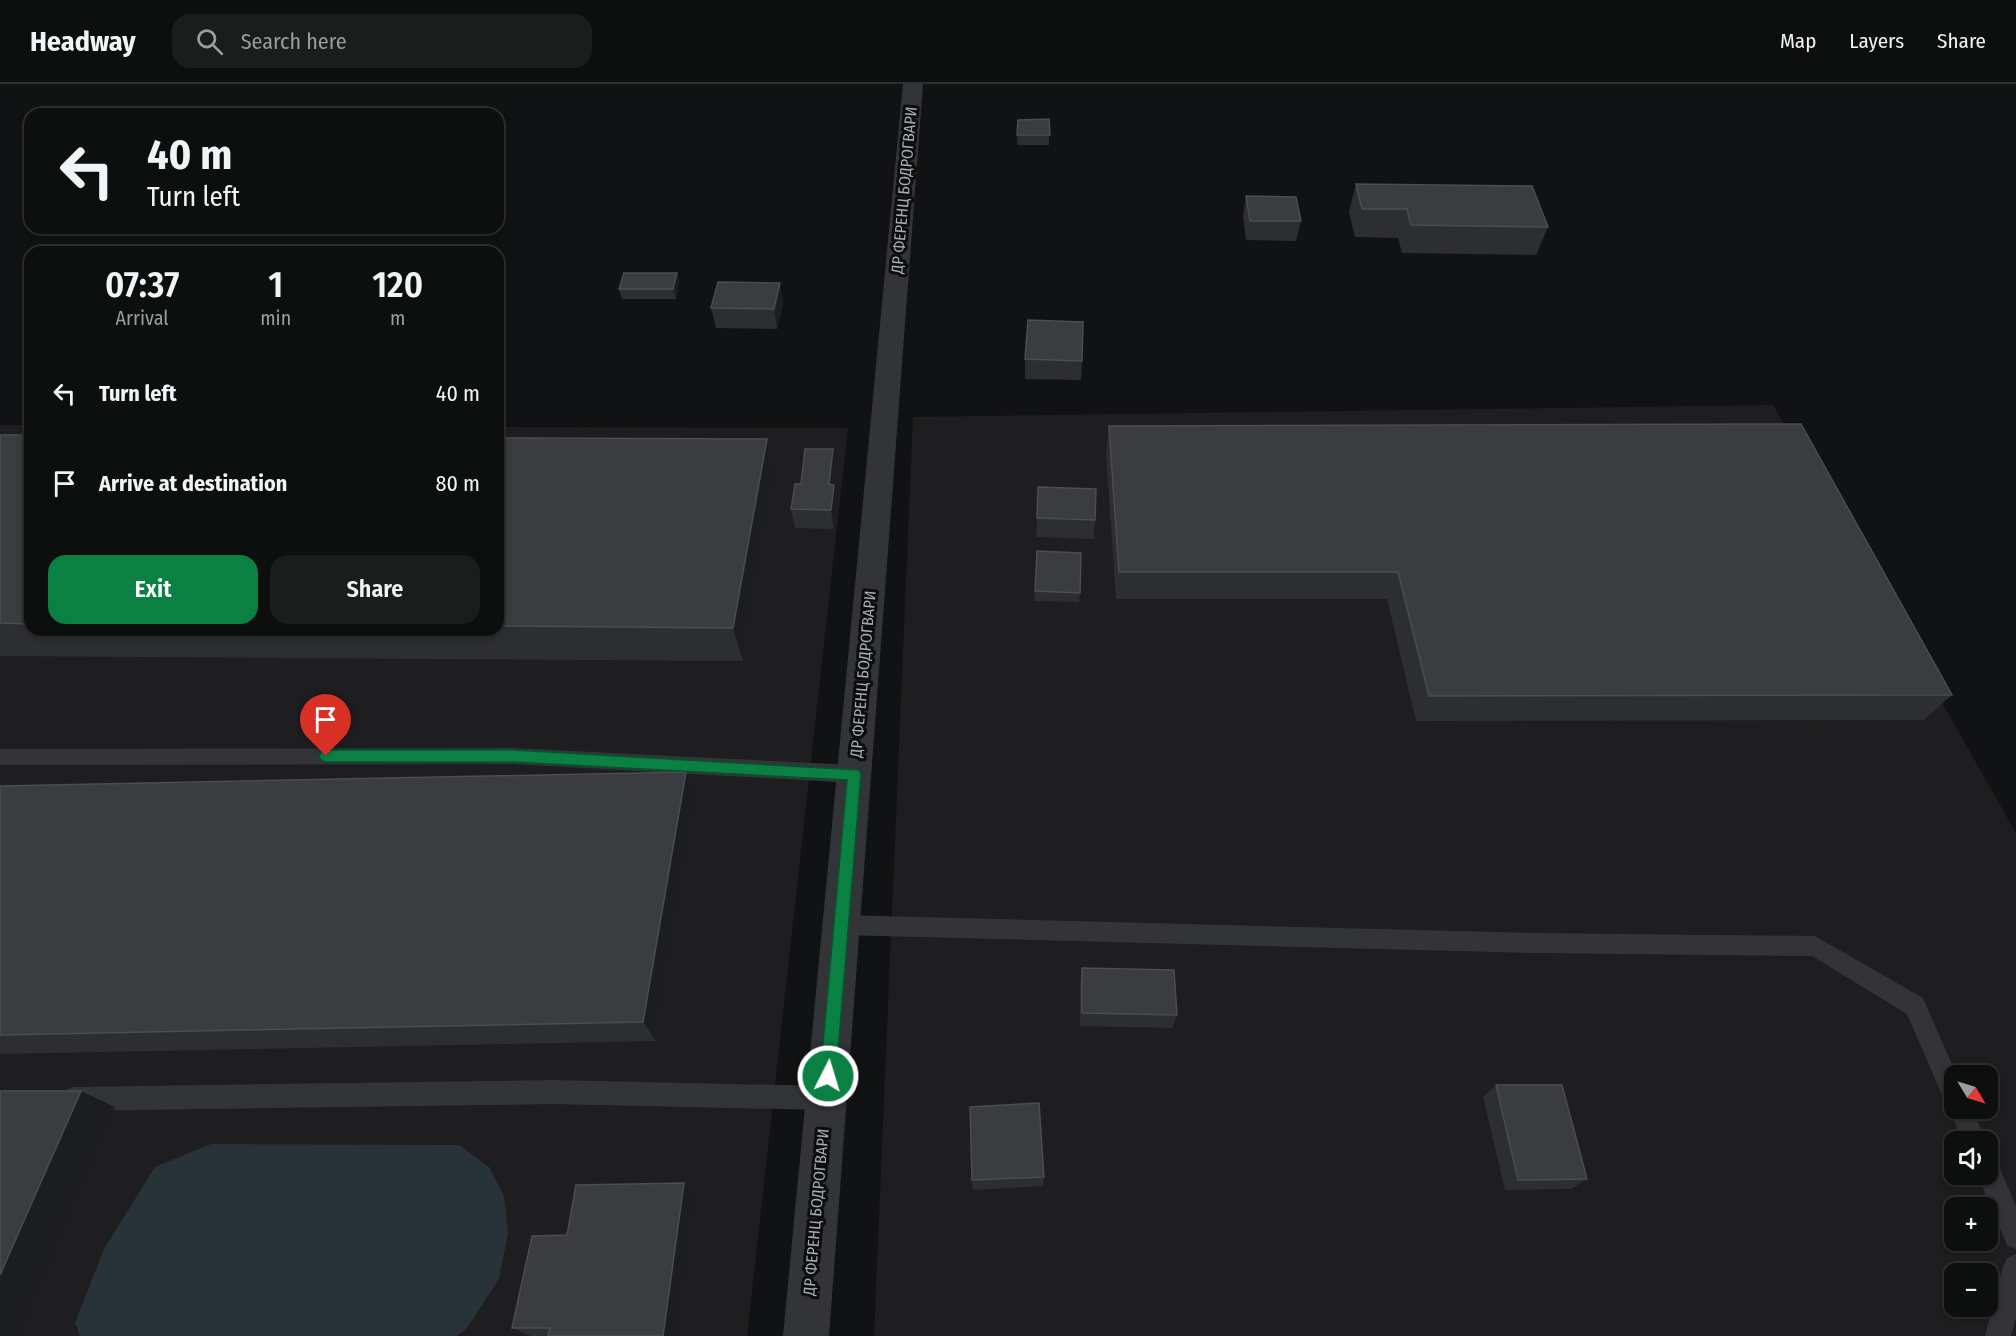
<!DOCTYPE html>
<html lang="en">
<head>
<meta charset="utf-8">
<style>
  body { margin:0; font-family:"Fira Sans Condensed",sans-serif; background:#1b1c1c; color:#f1f3f6; height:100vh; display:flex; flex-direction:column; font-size:22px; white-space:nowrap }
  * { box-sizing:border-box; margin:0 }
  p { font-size:20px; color:#9a9c9e }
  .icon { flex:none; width:33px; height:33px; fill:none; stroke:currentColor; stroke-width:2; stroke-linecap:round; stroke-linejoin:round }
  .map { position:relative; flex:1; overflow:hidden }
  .drawer { position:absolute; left:24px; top:162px; width:480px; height:390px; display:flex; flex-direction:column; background:#0d0e0e; border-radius:18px; box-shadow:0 3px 9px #0003,0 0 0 2px #2d2e2e }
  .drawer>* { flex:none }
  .banner { position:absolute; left:24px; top:24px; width:480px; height:126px; border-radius:18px; box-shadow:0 3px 9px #0003,0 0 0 2px #2d2e2e; background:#0d0e0e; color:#f1f3f6; overflow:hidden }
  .needle { width:39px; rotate:128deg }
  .fabs { position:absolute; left:1944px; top:981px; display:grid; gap:12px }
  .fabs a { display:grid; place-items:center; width:54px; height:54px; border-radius:12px; background:#0d0e0e; box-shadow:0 3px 9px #0003,0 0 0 2px #2d2e2e; font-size:30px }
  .pin { position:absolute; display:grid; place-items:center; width:51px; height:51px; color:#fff; margin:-62px -26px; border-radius:50% 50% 50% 0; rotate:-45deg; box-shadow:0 0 6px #0007 }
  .pin .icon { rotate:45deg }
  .me { position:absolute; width:66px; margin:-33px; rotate:5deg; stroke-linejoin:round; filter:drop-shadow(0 0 4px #0008) }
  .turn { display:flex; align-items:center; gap:21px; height:126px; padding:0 24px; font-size:27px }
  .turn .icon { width:78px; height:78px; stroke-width:2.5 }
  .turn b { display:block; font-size:42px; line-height:51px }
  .eta { display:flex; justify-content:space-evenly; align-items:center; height:102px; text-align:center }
  .eta b { font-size:36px; font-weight:600; line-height:42px }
  .cta { display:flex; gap:12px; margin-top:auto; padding:12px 24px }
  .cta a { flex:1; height:69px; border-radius:18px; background:#0b8043; color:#fff; font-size:24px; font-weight:600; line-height:69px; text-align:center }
  .cta a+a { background:#1b1c1c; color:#f1f3f6 }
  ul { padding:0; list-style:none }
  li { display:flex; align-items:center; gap:18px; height:90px; padding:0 24px }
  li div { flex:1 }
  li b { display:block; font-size:22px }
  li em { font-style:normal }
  header { display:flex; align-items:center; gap:36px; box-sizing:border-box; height:84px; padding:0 30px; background:#0d0e0e; border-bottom:2px solid #2d2e2e }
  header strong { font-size:28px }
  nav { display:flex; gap:33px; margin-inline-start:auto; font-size:21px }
  .search { width:420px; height:54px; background:#1b1c1c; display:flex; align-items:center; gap:15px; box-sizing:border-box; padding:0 21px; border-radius:18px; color:#9a9c9e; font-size:22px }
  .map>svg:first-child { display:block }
  .built { fill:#1e1e20; fill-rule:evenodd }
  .water { fill:#283337 }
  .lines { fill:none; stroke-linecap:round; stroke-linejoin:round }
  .lane { fill:#333438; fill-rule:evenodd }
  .street { fill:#333438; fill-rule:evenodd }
  .wall { fill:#2d2e31 }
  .shaded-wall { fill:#1c1d1f }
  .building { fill:#3a3c3f; stroke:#4a4d51; stroke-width:1.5 }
  .route { fill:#0b8043; stroke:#07532c; stroke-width:1.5 }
  .labels { text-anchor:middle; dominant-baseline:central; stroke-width:6; stroke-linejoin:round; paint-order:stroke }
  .street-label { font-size:16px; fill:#a3abb4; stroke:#0d0d0e }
</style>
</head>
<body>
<header>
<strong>Headway</strong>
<div class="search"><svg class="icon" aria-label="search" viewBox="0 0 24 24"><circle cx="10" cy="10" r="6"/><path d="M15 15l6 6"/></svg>Search here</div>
<nav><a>Map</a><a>Layers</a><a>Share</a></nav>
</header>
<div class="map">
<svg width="2016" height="1252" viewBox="0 0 2016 1252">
  <rect width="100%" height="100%" fill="#111213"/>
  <g class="built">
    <path d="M 1773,321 L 2016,749 L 2016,1252 L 874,1252 L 913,333 ZM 1954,992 L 1988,992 L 1988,1024 L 1954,1024 ZM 1954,1058 L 1988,1058 L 1988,1090 L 1954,1090 ZM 1954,1124 L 1988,1124 L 1988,1156 L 1954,1156 ZM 1954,1190 L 1988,1190 L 1988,1222 L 1954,1222 Z"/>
    <polygon points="0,341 30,341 30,546 498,546 498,343 848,344 747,1252 0,1252"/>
  </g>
  <polygon class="water" points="211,1060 459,1061 489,1083 504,1112 508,1149 499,1195 467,1244 457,1252 80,1252 75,1239 104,1165 155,1083"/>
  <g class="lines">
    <g class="lane">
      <polygon points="513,664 854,681 861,684 864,690 861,696 854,699 513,680 0,681 0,665"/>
      <polygon points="841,831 1534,849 1815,852 1923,914 1957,992 1954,992 1954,1024 1972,1024 1986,1058 1962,1058 1949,1022 1946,1020 1907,930 1812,872 1534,869 841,851 833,848 830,841 833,834"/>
      <polygon points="553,996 826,1002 834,1006 838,1014 834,1022 826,1026 553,1020 73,1027 65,1023 61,1015 65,1007 73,1003"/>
      <polygon points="1988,1075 1997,1078 2016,1122 2016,1165 2007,1161 1977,1090 1988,1090"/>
      <polygon points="2016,1170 2016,1234 2011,1252 1985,1252 2003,1183 2007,1174"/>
    </g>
    <polygon class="street" points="903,0 923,0 829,1252 783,1252"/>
  </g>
  <g class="wall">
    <polygon points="1049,35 1049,61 1017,61 1018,36"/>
    <polygon points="1356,100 1548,143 1536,171 1402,169 1398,154 1355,153 1349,128"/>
    <polygon points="1246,112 1301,137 1296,157 1246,156 1243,132"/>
    <polygon points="677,189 679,199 676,215 622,215 619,205"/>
    <polygon points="783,219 777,245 716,244 711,224"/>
    <polygon points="1025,275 1082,277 1081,296 1025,295"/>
    <polygon points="1109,342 1952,611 1924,636 1416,637 1387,515 1116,515 1106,370"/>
    <polygon points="0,351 30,351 30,546 498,546 498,354 767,355 775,391 743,577 0,572"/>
    <polygon points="833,365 836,384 834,400 838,420 834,445 795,444 791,425 801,400"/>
    <polygon points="1037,434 1095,436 1094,455 1036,453"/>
    <polygon points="1037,467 1080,509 1079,518 1034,517"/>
    <polygon points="0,702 696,712 656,957 0,970"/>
    <polygon points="1082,884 1177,931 1172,944 1080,942 1080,898"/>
    <polygon points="1496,1001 1587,1095 1571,1105 1505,1106 1483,1013"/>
    <polygon points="1044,1093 1043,1102 973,1106 972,1096"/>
    <polygon points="684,1099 696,1113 678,1252 531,1252 512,1244 567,1151"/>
  </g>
  <g class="shaded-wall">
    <polygon points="677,189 679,199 676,215 673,205"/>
    <polygon points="780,199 783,219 777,245 774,225"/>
    <polygon points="767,355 775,391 743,577 733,544"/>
    <polygon points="833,365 836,384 834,406 834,401 838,420 834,445 831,426 829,400"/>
    <polygon points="686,688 696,712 656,957 643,938"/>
    <polygon points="81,1007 115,1023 19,1252 0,1252 0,1191"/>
    <polygon points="684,1099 696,1113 678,1252 663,1252"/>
  </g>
  <g class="building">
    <polygon points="1049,35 1050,51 1017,51 1018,36"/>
    <polygon points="1356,100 1532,102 1548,143 1411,141 1407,125 1362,125"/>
    <polygon points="1246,112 1296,113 1301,137 1250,137"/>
    <polygon points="624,189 677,189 673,205 619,205"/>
    <polygon points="718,198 780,199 774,225 711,224"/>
    <polygon points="1028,236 1083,238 1082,277 1025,275"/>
    <polygon points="1801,340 1952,611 1429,612 1398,488 1119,488 1109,342"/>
    <polygon points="0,351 30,351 30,540 0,539"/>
    <polygon points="498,354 767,355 733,544 498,542"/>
    <polygon points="805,365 833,365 829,400 834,401 831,426 791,425 795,400 801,400"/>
    <polygon points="1038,403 1096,405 1095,436 1037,434"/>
    <polygon points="1037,467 1081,469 1080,509 1035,507"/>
    <polygon points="686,688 643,938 0,951 0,702"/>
    <polygon points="1082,884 1174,886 1177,931 1082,929"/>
    <polygon points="1496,1001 1562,1001 1587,1095 1518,1096"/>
    <polygon points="0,1007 81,1007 0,1191"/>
    <polygon points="1039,1019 1044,1093 972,1096 970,1023"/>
    <polygon points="684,1099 663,1252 548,1252 550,1244 512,1244 532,1152 567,1151 576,1101"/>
  </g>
  <polygon class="route" points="326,666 513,666 859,686 861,690 836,992 834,998 828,1000 822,998 820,992 847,696 513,678 326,678 321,676 319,672 321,668"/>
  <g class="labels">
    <g class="street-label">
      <text transform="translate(904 106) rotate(-85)">ДР ФЕРЕНЦ БОДРОГВАРИ</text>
      <text transform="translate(863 590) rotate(-85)">ДР ФЕРЕНЦ БОДРОГВАРИ</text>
      <text transform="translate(816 1128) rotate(-85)">ДР ФЕРЕНЦ БОДРОГВАРИ</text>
    </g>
  </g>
</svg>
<div class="fabs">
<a><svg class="needle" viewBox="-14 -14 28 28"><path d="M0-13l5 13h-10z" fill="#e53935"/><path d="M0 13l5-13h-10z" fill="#9a9c9e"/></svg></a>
<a><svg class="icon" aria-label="sound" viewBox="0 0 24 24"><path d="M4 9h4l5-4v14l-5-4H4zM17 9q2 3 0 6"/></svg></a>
<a>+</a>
<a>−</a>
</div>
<div class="pin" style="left:326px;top:672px;background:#d93025"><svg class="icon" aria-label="arrive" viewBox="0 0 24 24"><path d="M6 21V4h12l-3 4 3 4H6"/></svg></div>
<svg class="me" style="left:828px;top:992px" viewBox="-20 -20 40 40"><circle r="17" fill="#0b8043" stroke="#fff" stroke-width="3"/><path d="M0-11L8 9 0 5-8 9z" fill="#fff"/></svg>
<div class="banner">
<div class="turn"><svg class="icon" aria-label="left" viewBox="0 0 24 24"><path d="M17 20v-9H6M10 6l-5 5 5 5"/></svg><div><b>40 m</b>Turn left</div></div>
</div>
<section class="drawer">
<div class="eta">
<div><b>07:37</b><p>Arrival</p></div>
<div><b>1</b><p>min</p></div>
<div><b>120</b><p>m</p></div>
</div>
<ul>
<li><svg class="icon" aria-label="left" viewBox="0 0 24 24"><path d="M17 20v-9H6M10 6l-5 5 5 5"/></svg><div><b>Turn left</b></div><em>40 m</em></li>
<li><svg class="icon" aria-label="arrive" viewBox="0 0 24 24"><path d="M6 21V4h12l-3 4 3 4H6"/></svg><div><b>Arrive at destination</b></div><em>80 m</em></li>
</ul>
<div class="cta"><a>Exit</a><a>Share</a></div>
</section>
</div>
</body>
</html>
